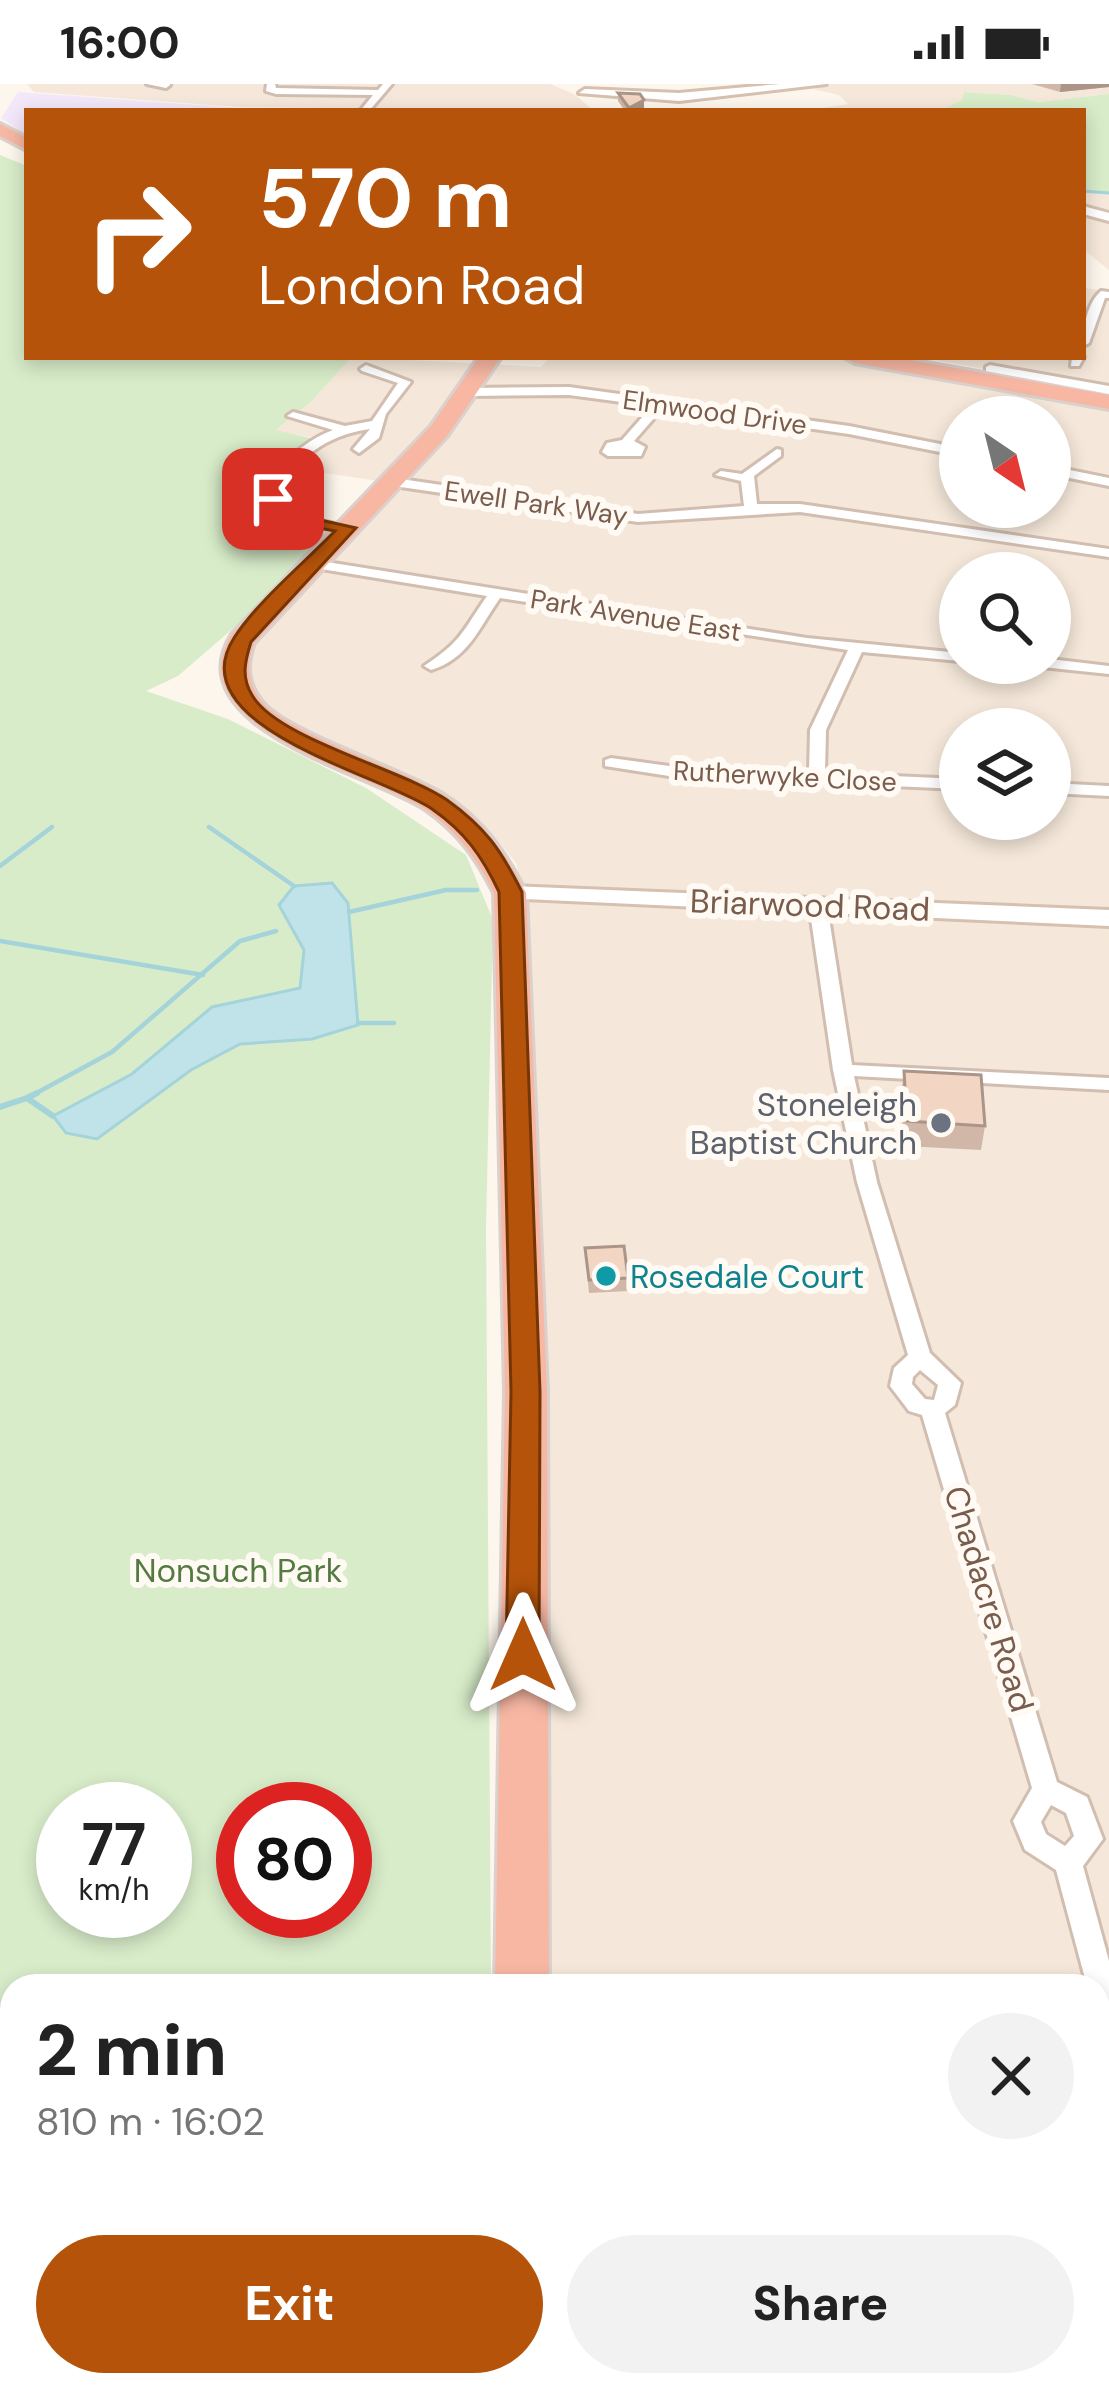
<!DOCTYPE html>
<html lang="en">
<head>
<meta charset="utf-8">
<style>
  body { margin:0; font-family:"DM Sans",sans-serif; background:#f2f2f2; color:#222; height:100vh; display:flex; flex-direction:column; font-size:45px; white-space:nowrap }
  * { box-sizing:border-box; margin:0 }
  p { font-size:39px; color:#767676 }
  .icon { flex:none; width:66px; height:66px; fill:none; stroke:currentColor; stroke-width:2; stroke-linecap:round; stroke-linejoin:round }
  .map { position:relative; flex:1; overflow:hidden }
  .drawer { position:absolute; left:0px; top:1890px; width:1110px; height:423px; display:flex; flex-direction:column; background:#fff; border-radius:36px 36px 0 0; box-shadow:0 6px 18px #0003 }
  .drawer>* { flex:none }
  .top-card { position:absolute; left:24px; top:24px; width:1062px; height:252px; border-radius:0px; box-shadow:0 6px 18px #0003; background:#b45309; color:#fff; overflow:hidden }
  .needle { width:78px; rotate:145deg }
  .controls { position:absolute; left:939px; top:312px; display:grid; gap:24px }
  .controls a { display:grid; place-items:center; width:132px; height:132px; border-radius:50%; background:#fff; box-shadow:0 6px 18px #0003; font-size:60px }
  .speed { position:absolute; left:36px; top:1698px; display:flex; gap:24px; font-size:60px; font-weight:700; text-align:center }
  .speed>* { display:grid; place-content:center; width:156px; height:156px; border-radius:50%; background:#fff; box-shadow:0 6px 18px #0003; line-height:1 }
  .speed small { font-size:30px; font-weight:400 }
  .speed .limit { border:18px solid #d22; background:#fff; color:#111 }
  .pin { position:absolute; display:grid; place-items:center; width:102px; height:102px; color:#fff; margin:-51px; border-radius:24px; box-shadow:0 6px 18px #0006 }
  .me { position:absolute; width:132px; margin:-66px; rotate:0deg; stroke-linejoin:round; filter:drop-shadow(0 0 9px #0008) }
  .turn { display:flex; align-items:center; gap:42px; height:252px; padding:0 36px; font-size:54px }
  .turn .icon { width:156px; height:156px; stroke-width:2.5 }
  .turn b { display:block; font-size:84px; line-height:102px }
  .round { display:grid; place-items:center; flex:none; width:126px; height:126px; border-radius:63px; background:#f2f2f2 }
  .head { display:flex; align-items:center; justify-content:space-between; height:204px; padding:0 36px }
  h1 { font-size:72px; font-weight:800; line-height:90px }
  .primary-button { display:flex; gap:24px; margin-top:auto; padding:24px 36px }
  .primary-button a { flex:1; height:138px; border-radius:72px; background:#b45309; color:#fff; font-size:48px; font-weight:800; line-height:138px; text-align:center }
  .primary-button a+a { background:#f2f2f2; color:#222 }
  .status { display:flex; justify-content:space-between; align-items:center; height:84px; padding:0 60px; background:#fff; direction:ltr }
  .status svg { height:33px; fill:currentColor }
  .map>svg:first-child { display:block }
  .residential { fill:#f5e8da; fill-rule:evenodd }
  .education { fill:#f3e8fa }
  .green { fill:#d8ecc9; fill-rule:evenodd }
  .water { fill:#bfe3e8; stroke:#a5d3da; stroke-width:3 }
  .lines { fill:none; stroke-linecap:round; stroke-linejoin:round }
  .stream-far2 { stroke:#a5d3da; stroke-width:3 }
  .stream-far1 { stroke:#a5d3da; stroke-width:4.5 }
  .stream { stroke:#a5d3da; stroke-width:6 }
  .street-casing { stroke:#d1beb0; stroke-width:6 }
  .secondary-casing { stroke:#d6c0b0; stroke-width:6 }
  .highway-casing { stroke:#dad1cd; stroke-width:6 }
  .street { fill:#fff; fill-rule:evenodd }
  .secondary { fill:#fff; fill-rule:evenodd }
  .highway { fill:#f7b7a3; fill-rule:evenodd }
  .wall { fill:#d1b7a8 }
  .shaded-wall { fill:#aa9588 }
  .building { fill:#f3d5c3; stroke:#aa9588; stroke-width:3 }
  .route { fill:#b45309; stroke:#753606; stroke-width:3 }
  .worship-dot { fill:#6b7280; stroke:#fffaf3; stroke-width:4.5 }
  .culture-dot { fill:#0f9aa8; stroke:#fffaf3; stroke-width:4.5 }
  .labels { text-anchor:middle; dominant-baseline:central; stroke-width:12; stroke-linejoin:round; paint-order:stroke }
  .far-street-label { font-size:27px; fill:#7a5c4d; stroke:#fffaf3 }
  .street-label { font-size:33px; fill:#7a5c4d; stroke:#fffaf3 }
  .worship-label { font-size:33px; fill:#5b616d; stroke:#fffaf3; text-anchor:end }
  .culture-label { font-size:33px; fill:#0d838f; stroke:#fffaf3; text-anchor:start }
  .park-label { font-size:33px; fill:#537a41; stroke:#fffaf3 }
</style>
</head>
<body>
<div class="status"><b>16:00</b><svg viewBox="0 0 49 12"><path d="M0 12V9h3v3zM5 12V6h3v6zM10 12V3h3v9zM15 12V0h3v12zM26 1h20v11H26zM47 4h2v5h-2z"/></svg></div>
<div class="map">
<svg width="1109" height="2312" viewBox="0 0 1109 2312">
  <rect width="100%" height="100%" fill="#fdf6ec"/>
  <g class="residential">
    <polygon points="27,0 550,0 574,10 594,27 239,23 34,8"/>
    <polygon points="833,0 1109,0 1109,10 1038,18 1011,11 964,8 962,16 939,27 811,26 848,20 839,11 813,5"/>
    <polygon points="1083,107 1109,108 1109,186 1083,165"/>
    <polygon points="1083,204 1109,207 1109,308 918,273 1083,273"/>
    <path d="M 352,273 L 541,283 L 550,273 L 887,273 L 1109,318 L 1109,2312 L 565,2312 L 564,2301 L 1098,2301 L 1098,1902 L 539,1902 L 525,816 L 516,779 L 493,751 L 459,723 L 291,641 L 256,615 L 247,599 L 253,555 L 398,400 L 298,385 L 324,355 L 275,347 L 312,317 ZM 960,333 L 1050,333 L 1050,423 L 960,423 ZM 960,489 L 1050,489 L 1050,579 L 960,579 ZM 960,645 L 1050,645 L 1050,735 L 960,735 Z"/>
  </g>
  <polygon class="education" points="18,8 239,24 334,27 27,27 27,52 1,34"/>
  <g class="green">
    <polygon points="964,8 1011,11 1038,18 1109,10 1109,110 1083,109 1083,27 939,27 962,16"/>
    <path d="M 0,71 L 27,82 L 27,273 L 352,273 L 312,317 L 276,346 L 311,354 L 268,397 L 267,418 L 286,438 L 320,444 L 327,451 L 268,514 L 178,592 L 146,607 L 228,635 L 366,704 L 466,771 L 493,836 L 486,1144 L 491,1902 L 12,1902 L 12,2301 L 506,2301 L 506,2312 L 0,2312 ZM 63,1725 L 165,1725 L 165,1827 L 63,1827 ZM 243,1725 L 345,1725 L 345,1827 L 243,1827 Z"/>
  </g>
  <polygon class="water" points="332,799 348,819 358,941 312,955 240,960 191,986 97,1055 66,1049 53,1032 132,990 212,923 300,904 304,866 279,821 294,802"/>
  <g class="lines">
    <polyline class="stream-far2" points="1083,107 1109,109"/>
    <g class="stream-far1">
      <polyline points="209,743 294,802"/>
      <polyline points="0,782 52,743"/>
      <polyline points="349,828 446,806 477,806"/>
      <polyline points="0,857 203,891"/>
      <polyline points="358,939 394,939"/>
      <polyline points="31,1012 112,968 240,857 276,847"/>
    </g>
    <g class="stream">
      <polyline points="27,1014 37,1009"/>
      <polyline points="0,1023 27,1014 53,1032"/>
    </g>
    <g class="street-casing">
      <g id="street">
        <polygon points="147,0 170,0 170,1 166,4"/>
        <polygon points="267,0 275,0 276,4 378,6 383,0 392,0 369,27 360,27 373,11 276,10 266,7"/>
        <path d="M 1101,207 L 1109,208 L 1109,214 L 1105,214 L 1089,259 L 1083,262 C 1083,244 1087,219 1101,207 Z"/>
        <polygon points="1083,272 1084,273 1079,282 1071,282 1072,273"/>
        <path d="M 366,281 L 411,298 L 386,330 L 379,354 L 359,369 L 353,365 L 370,345 C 328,351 293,373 280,415 L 292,431 L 354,444 L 347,448 L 283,437 L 266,415 C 277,381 300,359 333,346 L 287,332 L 293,328 L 345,342 L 372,337 L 398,299 L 362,287 L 360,285 Z"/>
        <polygon points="990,281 1109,302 1109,310 986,287 986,283"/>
        <polygon points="569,303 849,342 960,364 960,372 849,350 663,324 634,357 645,363 641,372 608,372 602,368 607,359 622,356 652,322 569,311 469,312 463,308 469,304"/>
        <polygon points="777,365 781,366 781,372 754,392 757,420 800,420 1109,465 1109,473 800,428 638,438 394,402 388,398 394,394 638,430 744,422 741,397 715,391 721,387 742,390"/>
        <polygon points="1050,382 1109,394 1109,402 1050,390"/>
        <path d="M 314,476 L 807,554 L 960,569 L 960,577 L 862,568 L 826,646 L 825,689 L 960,695 L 960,705 L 669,692 L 605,682 L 605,676 L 611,674 L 669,682 L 809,688 L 810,646 L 848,566 L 500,514 C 479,544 468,575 431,586 L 424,582 C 462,557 462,548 487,512 L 309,483 L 309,477 Z"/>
        <polygon points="1050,575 1109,582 1109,590 1042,583 1035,579 1050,579"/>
        <polygon points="1050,699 1109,702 1109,712 1050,709"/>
        <path d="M 818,816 L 827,821 L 852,981 L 1109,994 L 1109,1006 L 854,992 L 877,1098 L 930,1269 L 961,1299 L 955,1321 L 945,1329 L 1057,1698 L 1087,1713 L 1103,1755 L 1083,1782 L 1109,1877 L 1109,1944 L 1098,1938 L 1098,1902 L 1087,1902 L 1056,1786 L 1025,1766 L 1013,1737 L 1032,1704 L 922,1331 L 909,1327 L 890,1302 L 894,1284 L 908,1271 L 857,1098 L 833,986 L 809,821 ZM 920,1286 L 938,1301 L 934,1316 L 925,1315 L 912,1300 L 913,1293 ZM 1051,1721 L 1066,1729 L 1074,1752 L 1065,1762 L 1046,1750 L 1041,1738 Z"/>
      </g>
    </g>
    <g class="secondary-casing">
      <g id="secondary">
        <polygon points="780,0 826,0 679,17 579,9 585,5 679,9"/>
        <polygon points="1083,122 1109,129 1109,137 1083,130"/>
        <polygon points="510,802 1109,826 1109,842 501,814 498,809"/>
      </g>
    </g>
    <g class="highway-casing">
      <g id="highway">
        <polygon points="0,40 27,54 27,66 0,52"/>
        <path d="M 479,273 L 501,273 L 447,352 L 254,559 C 246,580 247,601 263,619 C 288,649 402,685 444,711 C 483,736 506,769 526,809 L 547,1308 L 549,1902 L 495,1902 L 505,1308 L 494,809 C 477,774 457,747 425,725 C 370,689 174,644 232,550 L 431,342 Z"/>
        <polygon points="844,273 892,273 1109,311 1109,325 855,279"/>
        <polygon points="510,2301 572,2301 573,2312 511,2312"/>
      </g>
    </g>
    <use href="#street" class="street"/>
    <use href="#secondary" class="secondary"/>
    <use href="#highway" class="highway"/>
  </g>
  <g class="wall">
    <polygon points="1032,0 1109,0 1109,3 1060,8"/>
    <polygon points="618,9 644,16 644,24 638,27 625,27 618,17"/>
    <polygon points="904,987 985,1042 981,1066 904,1062 901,1012"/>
    <polygon points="585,1164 628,1194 628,1207 589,1209"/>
  </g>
  <g class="shaded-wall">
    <polygon points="1061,0 1109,0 1109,3 1060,8"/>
    <polygon points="644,16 644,24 638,27 629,27 629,24"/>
  </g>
  <g class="building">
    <polygon points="618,9 640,10 644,16 629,24"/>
    <polygon points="904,987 981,991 985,1042 907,1037"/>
    <polygon points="624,1162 628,1194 589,1196 585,1164"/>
  </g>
  <path class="route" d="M 267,411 L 279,411 L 293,430 L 356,444 L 251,558 C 245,577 241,593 252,611 C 277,655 402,685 447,716 C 486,744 501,766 522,808 L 540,1308 L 539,1571 L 534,1581 L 523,1584 L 511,1581 L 506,1571 L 511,1308 L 499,808 C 482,772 465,748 432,725 C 383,691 177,643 234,554 C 257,518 304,479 335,447 L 282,437 L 264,415 Z"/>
  <circle class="worship-dot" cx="941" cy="1039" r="12"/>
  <circle class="culture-dot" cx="606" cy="1192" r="12"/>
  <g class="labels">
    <g class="far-street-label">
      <text transform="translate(715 328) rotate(8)">Elmwood Drive</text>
      <text transform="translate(536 419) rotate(8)">Ewell Park Way</text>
      <text transform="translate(636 531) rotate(9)">Park Avenue East</text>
      <text transform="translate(785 692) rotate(3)">Rutherwyke Close</text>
    </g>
    <g class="street-label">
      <text transform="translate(810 821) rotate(2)">Briarwood Road</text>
      <text transform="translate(989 1515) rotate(73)">Chadacre Road</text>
    </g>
    <g class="worship-label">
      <text x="917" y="1020">Stoneleigh<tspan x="917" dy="38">Baptist Church</tspan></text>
    </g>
    <g class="culture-label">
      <text x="630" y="1192">Rosedale Court</text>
    </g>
    <g class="park-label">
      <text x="238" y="1486">Nonsuch Park</text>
    </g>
  </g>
</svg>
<div class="controls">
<a><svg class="needle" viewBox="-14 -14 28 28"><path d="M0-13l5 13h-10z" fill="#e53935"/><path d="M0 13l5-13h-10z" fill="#767676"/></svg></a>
<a><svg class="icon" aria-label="search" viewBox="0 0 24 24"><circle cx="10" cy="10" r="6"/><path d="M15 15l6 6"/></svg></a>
<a><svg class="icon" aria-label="layers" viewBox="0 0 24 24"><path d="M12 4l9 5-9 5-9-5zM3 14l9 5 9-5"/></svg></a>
</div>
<div class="speed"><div>77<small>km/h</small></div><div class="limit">80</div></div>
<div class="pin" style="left:273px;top:415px;background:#d93025"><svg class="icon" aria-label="arrive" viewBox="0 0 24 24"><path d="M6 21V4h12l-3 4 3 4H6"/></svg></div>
<svg class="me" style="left:523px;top:1571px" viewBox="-20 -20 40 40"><path d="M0-17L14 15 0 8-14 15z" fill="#b45309" stroke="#fff" stroke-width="4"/></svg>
<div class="top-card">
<div class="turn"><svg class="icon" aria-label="right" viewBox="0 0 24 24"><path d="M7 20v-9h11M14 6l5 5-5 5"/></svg><div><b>570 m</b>London Road</div></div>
</div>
<section class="drawer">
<div class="head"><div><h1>2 min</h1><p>810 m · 16:02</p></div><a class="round"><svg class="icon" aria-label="close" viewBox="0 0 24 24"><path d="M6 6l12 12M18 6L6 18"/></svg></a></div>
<div class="primary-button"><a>Exit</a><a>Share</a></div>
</section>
</div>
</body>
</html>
